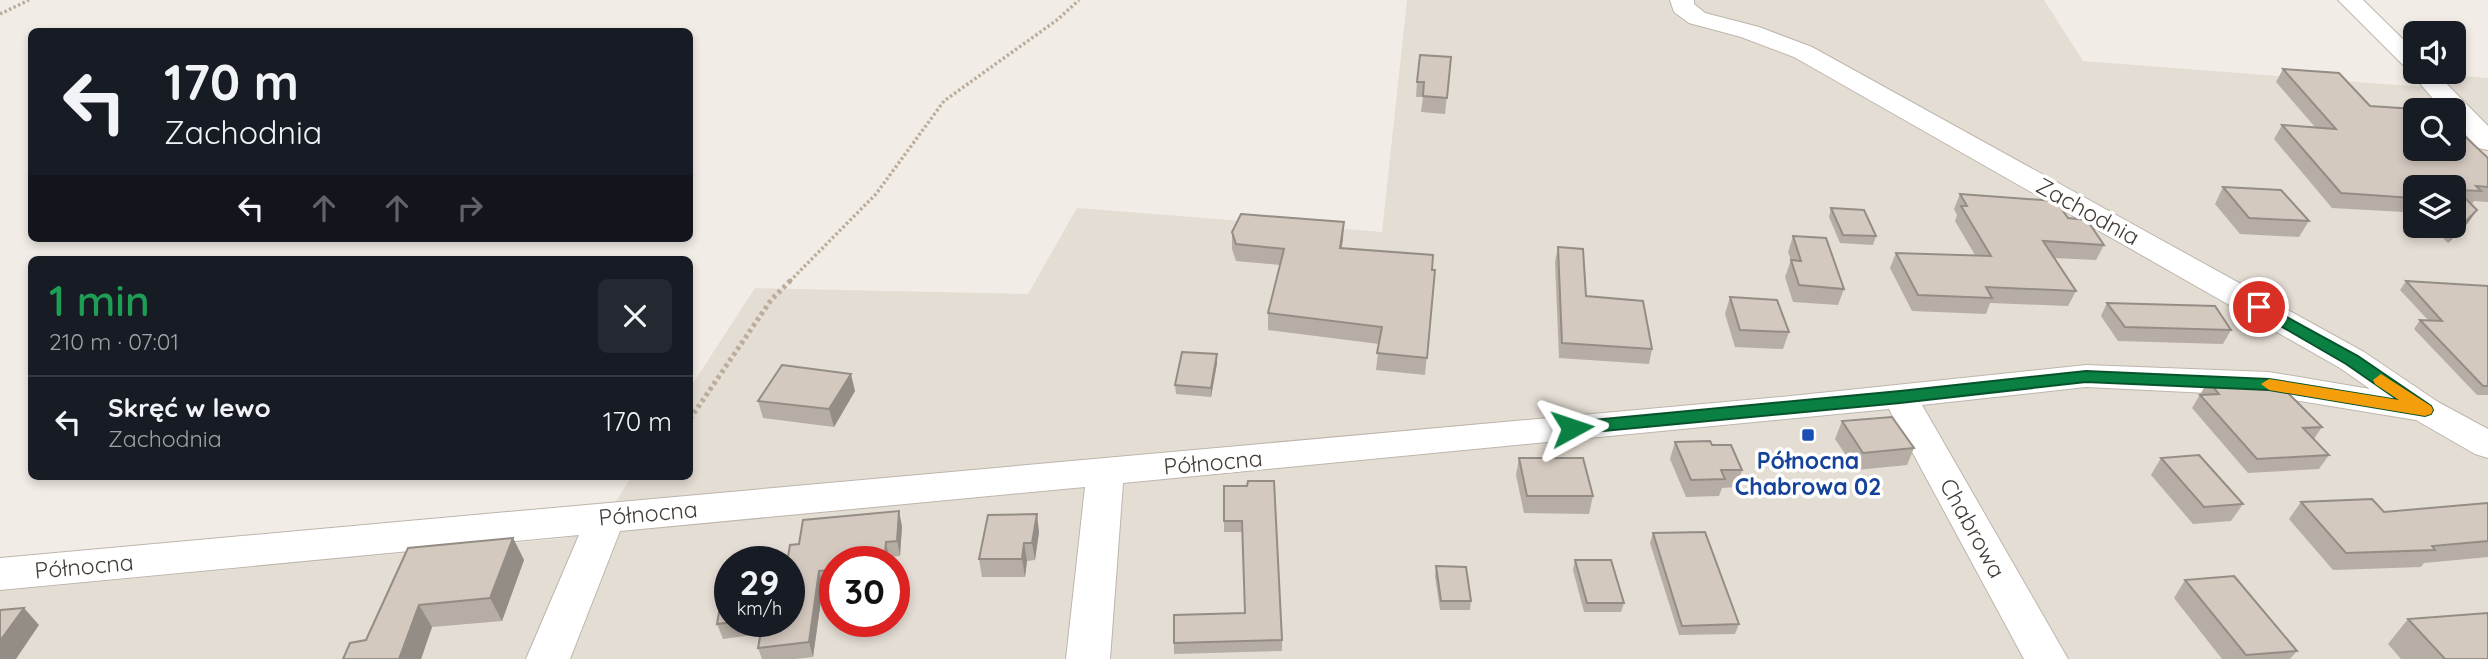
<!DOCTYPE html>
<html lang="pl">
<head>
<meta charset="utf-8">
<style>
  body { margin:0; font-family:Quicksand,sans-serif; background:#242831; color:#f1f3f6; height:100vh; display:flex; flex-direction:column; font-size:26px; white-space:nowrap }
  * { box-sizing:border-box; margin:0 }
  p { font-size:23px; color:#9ea1a6 }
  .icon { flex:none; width:38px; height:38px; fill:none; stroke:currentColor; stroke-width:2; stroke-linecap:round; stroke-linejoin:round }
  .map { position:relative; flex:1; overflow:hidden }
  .panel { position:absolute; left:28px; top:256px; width:665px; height:224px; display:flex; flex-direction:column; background:#171b24; border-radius:10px; box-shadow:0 4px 10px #0003 }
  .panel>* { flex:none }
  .guide { position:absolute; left:28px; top:28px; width:665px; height:214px; border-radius:10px; box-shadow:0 4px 10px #0003; background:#171b24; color:#f1f3f6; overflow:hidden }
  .controls { position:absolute; left:2403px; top:21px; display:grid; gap:14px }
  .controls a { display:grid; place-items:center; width:63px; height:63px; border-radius:10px; background:#171b24; box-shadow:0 4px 10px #0003; font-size:35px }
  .speed { position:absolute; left:714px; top:546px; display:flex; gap:14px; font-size:35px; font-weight:700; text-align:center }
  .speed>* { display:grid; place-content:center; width:91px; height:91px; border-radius:50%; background:#171b24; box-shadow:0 4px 10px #0003; line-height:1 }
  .speed small { font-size:18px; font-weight:400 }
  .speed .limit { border:10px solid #d22; background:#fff; color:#111 }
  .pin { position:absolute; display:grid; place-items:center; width:60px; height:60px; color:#fff; margin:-30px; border:4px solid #fff; border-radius:50%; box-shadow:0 2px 7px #0007 }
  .me { position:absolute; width:77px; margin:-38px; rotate:85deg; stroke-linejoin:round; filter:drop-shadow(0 0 5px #0008) }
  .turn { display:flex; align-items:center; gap:24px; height:147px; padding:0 21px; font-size:32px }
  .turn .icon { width:91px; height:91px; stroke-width:2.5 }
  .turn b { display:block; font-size:49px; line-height:60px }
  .lanes { display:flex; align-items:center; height:66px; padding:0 21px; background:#0003; justify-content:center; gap:35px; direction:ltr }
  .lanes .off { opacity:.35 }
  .round { display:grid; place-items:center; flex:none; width:74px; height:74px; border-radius:10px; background:#242831 }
  .head { display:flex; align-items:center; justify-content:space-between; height:119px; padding:0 21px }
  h1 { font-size:42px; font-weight:600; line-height:52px; color:#1e9e55 }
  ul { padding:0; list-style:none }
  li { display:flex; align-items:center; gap:21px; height:91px; padding:0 21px; border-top:2px solid #363941 }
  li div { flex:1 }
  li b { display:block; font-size:26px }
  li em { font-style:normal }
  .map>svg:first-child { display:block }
  .residential { fill:#e4ddd4; fill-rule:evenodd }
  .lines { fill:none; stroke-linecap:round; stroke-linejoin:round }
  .street-casing { stroke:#beb5ac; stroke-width:2 }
  .path-far1 { stroke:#bbac9b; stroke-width:3.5; stroke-dasharray:2.5 2.5; stroke-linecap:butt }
  .path { stroke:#bbac9b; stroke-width:5; stroke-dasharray:3.5 3.5; stroke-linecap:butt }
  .street { fill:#fff; fill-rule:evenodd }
  .wall { fill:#b6ada4 }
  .shaded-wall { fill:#948d86 }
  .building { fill:#d4c9bf; stroke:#948d86; stroke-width:2 }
  .route { fill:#0b8043; stroke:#07532c; stroke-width:2 }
  .slow { fill:#f59e0b }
  .transit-dot { fill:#1a4fb4; stroke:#fff; stroke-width:2.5 }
  .labels { text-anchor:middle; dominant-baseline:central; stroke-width:7; stroke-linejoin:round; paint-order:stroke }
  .street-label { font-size:23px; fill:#423c35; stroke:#fff }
  .transit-label { font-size:23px; font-weight:bold; fill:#164399; stroke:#fff }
</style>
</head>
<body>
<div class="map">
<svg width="2488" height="659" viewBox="0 0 2488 659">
  <rect width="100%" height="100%" fill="#f1ece5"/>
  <path class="residential" d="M 1407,0 L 2044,0 L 2083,61 L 2436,88 L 2423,73 L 2488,78 L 2488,659 L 0,659 L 0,591 L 566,538 L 606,517 L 632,476 L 690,476 L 690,388 L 755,288 L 1028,294 L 1077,208 L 1382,232 ZM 2415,110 L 2454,110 L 2454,149 L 2415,149 ZM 2415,187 L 2454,187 L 2454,226 L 2415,226 ZM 730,562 L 789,562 L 789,621 L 730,621 ZM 835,562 L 894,562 L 894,621 L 835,621 Z"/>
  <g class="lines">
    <g class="street-casing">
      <g id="street">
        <polygon points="1670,0 1694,0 1694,4 1705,13 1759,27 1812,47 2364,352 2438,402 2488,429 2488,458 2475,454 2416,420 2269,396 2086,387 1922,405 2068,659 2024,659 1889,409 1123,483 1110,659 1066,659 1085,487 620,531 570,659 526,659 579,535 0,590 0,558 1791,396 2086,365 2269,372 2370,389 2340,368 1794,57 1741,37 1689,23 1674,12"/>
        <polygon points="2338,0 2363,0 2415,51 2415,72 2435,72 2488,126 2488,150 2478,148 2454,122 2454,110 2443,110 2409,71"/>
      </g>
    </g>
    <g class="path-far1">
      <polyline points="0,14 29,0"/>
      <polyline points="790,281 876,194 944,101 1057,20 1079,0"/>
    </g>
    <polyline class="path" points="690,419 771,300 792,279"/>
    <use href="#street" class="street"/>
  </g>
  <g class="wall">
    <polygon points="1451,57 1445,114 1421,112 1423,97 1416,97 1417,82"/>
    <polygon points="2283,69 2488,158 2488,202 2474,201 2472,204 2477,210 2467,224 2448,243 2436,231 2421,230 2417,226 2454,226 2454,187 2415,187 2415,224 2404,212 2332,208 2274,139 2282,125 2315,127 2276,82"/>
    <polygon points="2223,187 2309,221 2299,237 2240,234 2215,204"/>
    <polygon points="1960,194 2068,218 2104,245 2096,260 2054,258 2076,291 2068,306 1990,303 1986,314 1912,311 1890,268 1896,253 1975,255 1955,221 1957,215 1954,209"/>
    <polygon points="1831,208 1876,236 1873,245 1840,243 1829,217"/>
    <polygon points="1344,222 1341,248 1435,270 1425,375 1376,370 1379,344 1268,330 1268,313 1280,265 1236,261 1232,249 1232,232"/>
    <polygon points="1793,236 1844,289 1838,305 1793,302 1785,277 1791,260 1788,252"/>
    <polygon points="1558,247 1586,296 1652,349 1649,364 1559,358 1555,262"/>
    <polygon points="2406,281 2488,286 2488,395 2477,395 2414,329 2420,320 2428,320 2400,290"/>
    <polygon points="1730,297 1789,332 1783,349 1735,347 1725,314"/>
    <polygon points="2107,303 2231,330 2223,344 2118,341 2101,316"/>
    <polygon points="1217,363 1211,397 1176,394 1175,385"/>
    <polygon points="2208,381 2322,427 2314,439 2329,455 2319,469 2248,473 2192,408"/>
    <polygon points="855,391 834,427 763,418 758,401"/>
    <polygon points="1842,421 1914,448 1907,465 1856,470 1835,439"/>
    <polygon points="1675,442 1712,445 1742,470 1737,487 1722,488 1719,496 1686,497 1670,459"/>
    <polygon points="1519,458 1593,496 1589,514 1524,513 1516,475"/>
    <polygon points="2161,458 2243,504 2231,521 2193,524 2151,475"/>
    <polygon points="1224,486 1247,486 1282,640 1282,651 1174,654 1174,643 1245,613 1242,532 1224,532"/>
    <polygon points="2301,502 2384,512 2488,504 2488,557 2424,563 2421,567 2333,570 2289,519"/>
    <polygon points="902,526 900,556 835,562 835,585 823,586 813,657 795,659 762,659 758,648 760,634 723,639 717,624 730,621 789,621 799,544"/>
    <polygon points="1039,532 1035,560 1027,561 1025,577 982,577 979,559"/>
    <polygon points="1653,533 1739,624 1735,634 1679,635 1650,543"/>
    <polygon points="513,538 524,560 502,621 432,627 421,659 343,659 366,640"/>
    <polygon points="1575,560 1624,603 1621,612 1584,612 1573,570"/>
    <polygon points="1436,566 1471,601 1470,610 1440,610 1435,576"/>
    <polygon points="2185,580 2297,651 2290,659 2222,659 2174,598"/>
    <polygon points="2408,619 2488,659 2401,659 2388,644"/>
  </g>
  <g class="shaded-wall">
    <polygon points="2477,210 2467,224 2448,243 2458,229"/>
    <polygon points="1344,222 1343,239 1339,265 1340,248"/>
    <polygon points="1217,354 1217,363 1211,397 1211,388"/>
    <polygon points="851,374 855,391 834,427 829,409"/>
    <polygon points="899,511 902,526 900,556 897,541"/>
    <polygon points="1037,514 1039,532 1035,560 1032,543"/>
    <polygon points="513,538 524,560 502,621 490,598"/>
    <polygon points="886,542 889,557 889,562 884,562"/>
    <polygon points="1024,543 1027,561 1025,577 1022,559"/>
    <polygon points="819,571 823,586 813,657 809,642"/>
    <polygon points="419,605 432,627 421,659 399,659"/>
    <polygon points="24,608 39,625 16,659 0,659 0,641"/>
  </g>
  <g class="building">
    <polygon points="1420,55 1451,57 1447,98 1423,96 1424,82 1417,82"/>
    <polygon points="2283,69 2339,73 2370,106 2430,110 2415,110 2415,149 2454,149 2454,126 2488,158 2488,187 2476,186 2481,191 2457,190 2477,210 2458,229 2454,224 2454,187 2415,187 2415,199 2413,198 2341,193 2282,125 2336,129"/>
    <polygon points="2223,187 2281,190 2309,221 2249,218"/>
    <polygon points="1960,194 2056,201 2068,218 2087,220 2104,245 2043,241 2076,291 1986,287 1992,298 1918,295 1896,253 1991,256 1961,206 1967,206"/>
    <polygon points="1831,208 1864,210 1876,236 1843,235"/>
    <polygon points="1241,214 1344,222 1340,248 1433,255 1432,270 1435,270 1427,358 1377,353 1382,327 1268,313 1284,249 1236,244 1232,232"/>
    <polygon points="1793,236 1826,238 1844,289 1799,285 1791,260 1801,261"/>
    <polygon points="1558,247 1583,249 1586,296 1643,301 1652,349 1562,343"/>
    <polygon points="2406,281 2488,286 2488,386 2483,386 2420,320 2442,321"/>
    <polygon points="1730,297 1777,300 1789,332 1740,330"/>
    <polygon points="2107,303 2215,306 2231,330 2125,327"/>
    <polygon points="1182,352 1217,354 1211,388 1175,385"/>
    <polygon points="782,365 851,374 829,409 758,401"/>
    <polygon points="2208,381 2281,386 2322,427 2303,428 2329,455 2257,459 2200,395 2219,394"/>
    <polygon points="1892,417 1914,448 1863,453 1842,421"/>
    <polygon points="1710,441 1712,445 1731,445 1742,470 1721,470 1725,479 1691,480 1675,442"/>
    <polygon points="2199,455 2243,504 2204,507 2161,458"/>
    <polygon points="1519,458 1583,458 1593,496 1527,496"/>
    <polygon points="1248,481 1274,481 1282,640 1174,643 1174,615 1245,613 1242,521 1224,521 1224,486 1247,486"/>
    <polygon points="2372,499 2384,512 2487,503 2488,504 2488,541 2432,546 2435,550 2346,553 2301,502"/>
    <polygon points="899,511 897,541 886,542 884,562 835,562 835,570 819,571 809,642 758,648 763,621 789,621 789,562 787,562 790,545 799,544 803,520"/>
    <polygon points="1037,514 1032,543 1024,543 1022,559 979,559 988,515"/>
    <polygon points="1705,532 1739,624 1682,626 1653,533"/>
    <polygon points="513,538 490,598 419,605 399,659 343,659 350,643 366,640 408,548"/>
    <polygon points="1575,560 1611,560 1624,603 1587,603"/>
    <polygon points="1436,566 1466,567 1471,601 1441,601"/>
    <polygon points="2234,576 2297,651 2246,655 2185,580"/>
    <polygon points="730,594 730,621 742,621 717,624 722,595"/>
    <polygon points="24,608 0,641 0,610"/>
    <polygon points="2488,613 2488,659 2445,659 2408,619"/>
  </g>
  <polygon class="route" points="2259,302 2358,356 2431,406 2433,410 2431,414 2425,416 2269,390 2086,382 1900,403 1572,434 1563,428 1572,422 1900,391 2086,371 2269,379 2398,400 2346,364 2253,310 2251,307"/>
  <polygon class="slow" points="2381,374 2431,406 2433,410 2431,414 2425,416 2269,390 2261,384 2269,379 2399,400 2375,384 2373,380"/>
  <rect class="transit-dot" x="1801" y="428" width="14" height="14" rx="3.5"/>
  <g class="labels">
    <g class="street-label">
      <text transform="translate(2088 211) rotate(29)">Zachodnia</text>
      <text transform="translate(1213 462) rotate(-5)">Północna</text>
      <text transform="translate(648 513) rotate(-5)">Północna</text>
      <text transform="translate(1973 528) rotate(61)">Chabrowa</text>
      <text transform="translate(84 566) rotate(-5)">Północna</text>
    </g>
    <g class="transit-label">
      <text x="1808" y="460">Północna<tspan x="1808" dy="26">Chabrowa 02</tspan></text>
    </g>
  </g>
</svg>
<div class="controls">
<a><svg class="icon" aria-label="sound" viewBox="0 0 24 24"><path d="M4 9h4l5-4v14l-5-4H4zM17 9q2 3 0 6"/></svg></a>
<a><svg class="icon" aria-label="search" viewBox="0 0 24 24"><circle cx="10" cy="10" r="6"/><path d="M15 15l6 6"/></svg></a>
<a><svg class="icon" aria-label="layers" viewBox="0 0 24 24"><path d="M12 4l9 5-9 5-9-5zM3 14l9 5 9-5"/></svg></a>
</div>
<div class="speed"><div>29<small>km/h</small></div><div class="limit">30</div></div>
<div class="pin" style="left:2259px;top:307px;background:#d93025"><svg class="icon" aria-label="arrive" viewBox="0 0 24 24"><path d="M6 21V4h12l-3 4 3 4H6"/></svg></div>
<svg class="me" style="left:1572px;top:428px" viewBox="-20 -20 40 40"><path d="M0-17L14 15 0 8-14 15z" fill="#0b8043" stroke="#fff" stroke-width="4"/></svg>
<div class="guide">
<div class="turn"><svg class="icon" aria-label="left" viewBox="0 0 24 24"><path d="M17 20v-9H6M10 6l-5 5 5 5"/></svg><div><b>170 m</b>Zachodnia</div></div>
<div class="lanes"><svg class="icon" aria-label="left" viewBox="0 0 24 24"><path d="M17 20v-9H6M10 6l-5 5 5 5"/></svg><svg class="icon off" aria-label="ahead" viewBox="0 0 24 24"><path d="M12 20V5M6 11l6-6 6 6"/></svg><svg class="icon off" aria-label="ahead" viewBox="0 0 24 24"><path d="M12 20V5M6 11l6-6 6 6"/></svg><svg class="icon off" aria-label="right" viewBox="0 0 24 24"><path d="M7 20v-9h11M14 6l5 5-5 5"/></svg></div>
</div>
<section class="panel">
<div class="head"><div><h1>1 min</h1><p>210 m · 07:01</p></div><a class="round"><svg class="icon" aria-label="close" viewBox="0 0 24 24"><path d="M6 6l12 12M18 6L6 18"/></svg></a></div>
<ul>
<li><svg class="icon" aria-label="left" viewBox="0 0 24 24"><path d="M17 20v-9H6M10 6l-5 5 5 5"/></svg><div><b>Skręć w lewo</b><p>Zachodnia</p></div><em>170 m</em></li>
</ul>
</section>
</div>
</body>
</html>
